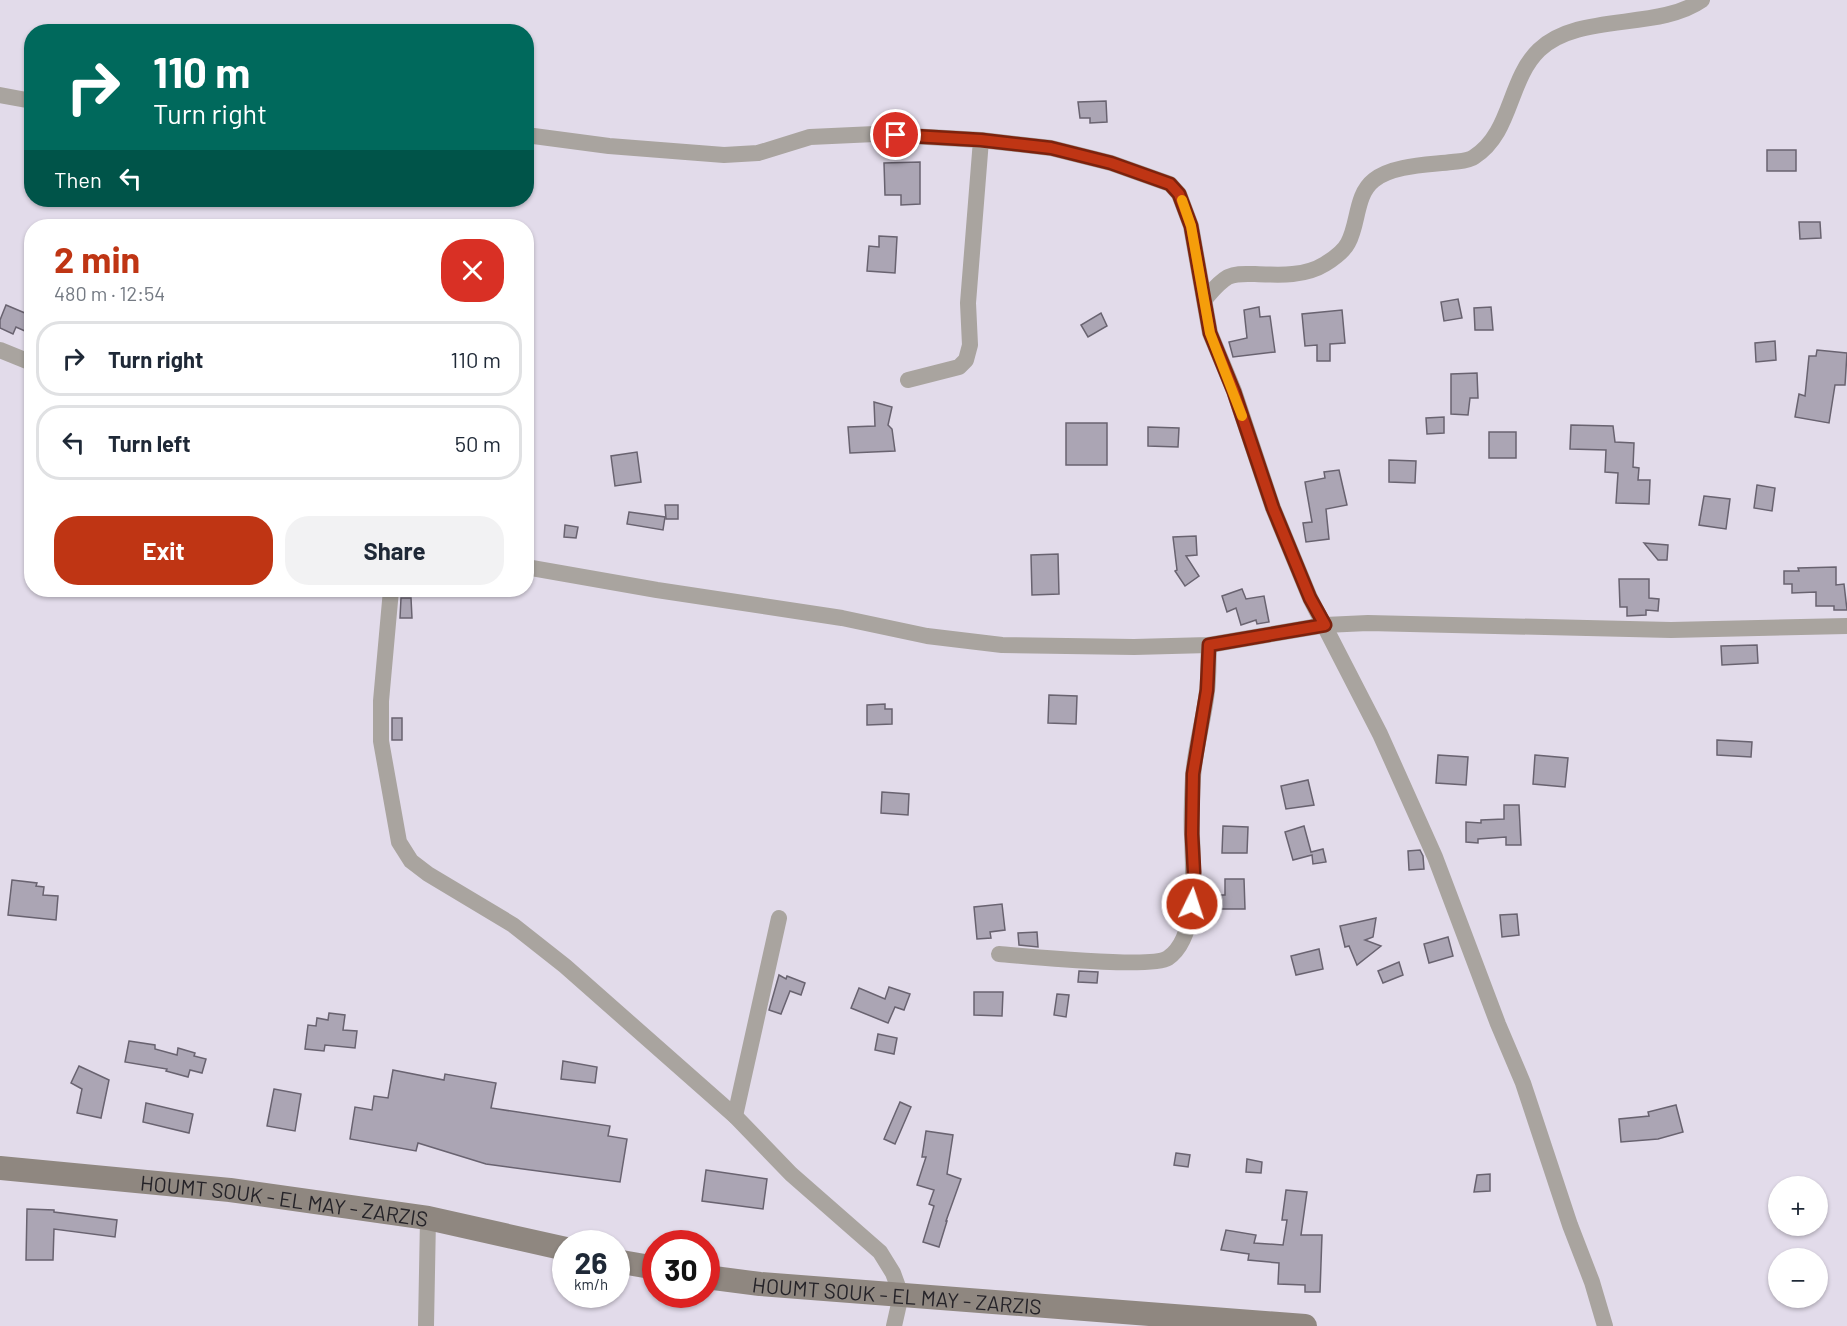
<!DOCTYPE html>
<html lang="en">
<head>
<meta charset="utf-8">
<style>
  body { margin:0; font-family:Barlow,sans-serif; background:#f2f2f3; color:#1f2937; height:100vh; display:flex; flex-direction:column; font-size:22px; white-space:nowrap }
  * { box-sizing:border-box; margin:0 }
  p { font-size:20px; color:#747a83 }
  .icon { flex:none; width:33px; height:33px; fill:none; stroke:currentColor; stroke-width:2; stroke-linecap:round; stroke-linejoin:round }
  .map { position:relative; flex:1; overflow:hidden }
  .side { position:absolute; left:24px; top:219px; width:510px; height:378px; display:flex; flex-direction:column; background:#fff; border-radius:24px; box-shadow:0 2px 4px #0004 }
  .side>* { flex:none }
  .top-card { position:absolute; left:24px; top:24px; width:510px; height:183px; border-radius:24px; box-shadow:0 2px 4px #0004; background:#00695c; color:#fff; overflow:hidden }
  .tools { position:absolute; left:1768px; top:1176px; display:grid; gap:12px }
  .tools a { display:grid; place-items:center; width:60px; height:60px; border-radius:50%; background:#fff; box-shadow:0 2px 4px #0004; font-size:30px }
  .speed { position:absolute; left:552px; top:1230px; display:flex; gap:12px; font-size:30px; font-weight:700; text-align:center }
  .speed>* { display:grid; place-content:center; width:78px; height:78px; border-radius:50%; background:#fff; box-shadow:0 2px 4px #0004; line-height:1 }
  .speed small { font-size:15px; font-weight:400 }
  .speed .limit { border:9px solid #d22; background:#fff; color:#111 }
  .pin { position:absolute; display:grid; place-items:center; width:51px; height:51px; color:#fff; margin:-26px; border:3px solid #fff; border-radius:50%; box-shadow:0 2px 6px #0007 }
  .me { position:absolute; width:66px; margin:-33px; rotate:4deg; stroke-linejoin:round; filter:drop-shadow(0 0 4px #0008) }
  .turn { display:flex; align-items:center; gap:21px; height:126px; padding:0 30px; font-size:27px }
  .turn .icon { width:78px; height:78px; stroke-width:2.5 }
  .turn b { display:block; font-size:42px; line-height:51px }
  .then { display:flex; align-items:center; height:57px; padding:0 30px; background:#0003; gap:12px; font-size:22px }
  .round { display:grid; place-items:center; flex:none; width:63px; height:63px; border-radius:24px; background:#f2f2f3 }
  .overview { display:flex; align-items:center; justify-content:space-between; height:102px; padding:0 30px }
  h1 { font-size:36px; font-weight:700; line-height:45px; color:#bf3514 }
  .button { display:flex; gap:12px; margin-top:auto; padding:12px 30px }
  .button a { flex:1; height:69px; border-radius:24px; background:#bf3514; color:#fff; font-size:24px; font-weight:700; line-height:69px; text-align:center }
  .button a+a { background:#f2f2f3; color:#1f2937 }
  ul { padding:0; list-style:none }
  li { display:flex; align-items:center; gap:18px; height:75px; margin:0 12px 9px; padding:0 18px; border:3px solid #e0e1e3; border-radius:24px }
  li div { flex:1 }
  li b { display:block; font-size:22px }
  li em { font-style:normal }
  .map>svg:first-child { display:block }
  .building { fill:#aba5b4; stroke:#696370; stroke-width:1.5 }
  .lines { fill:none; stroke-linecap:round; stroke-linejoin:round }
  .minor { stroke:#a9a49f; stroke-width:16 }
  .secondary { stroke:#8f8780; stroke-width:24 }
  .route-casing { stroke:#7c220d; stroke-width:15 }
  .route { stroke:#bf3514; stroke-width:10 }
  .slow { stroke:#f59e0b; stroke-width:10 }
  .labels { text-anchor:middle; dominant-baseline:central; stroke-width:4.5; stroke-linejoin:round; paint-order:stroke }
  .street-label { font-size:21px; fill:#252328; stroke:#e2dbea }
</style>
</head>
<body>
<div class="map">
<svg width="1847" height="1326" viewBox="0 0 1847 1326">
  <rect width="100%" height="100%" fill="#e2dbea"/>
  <g class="building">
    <polygon points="1106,101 1107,122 1090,123 1090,118 1080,118 1078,102"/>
    <rect x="1767" y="150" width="29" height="21"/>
    <polygon points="920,162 920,204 901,205 901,195 885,195 884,163"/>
    <polygon points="1799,222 1820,222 1821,238 1800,239"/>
    <polygon points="879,236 897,237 895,273 867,271 869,246 879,247"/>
    <polygon points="1458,299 1462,318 1444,321 1441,302"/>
    <polygon points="6,305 32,316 27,332 16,327 13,334 0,328 0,320"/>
    <polygon points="1259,307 1260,317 1270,316 1275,352 1233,357 1229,342 1247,338 1244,310"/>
    <polygon points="1491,307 1493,330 1475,330 1474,308"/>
    <polygon points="1342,310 1345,343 1330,344 1330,361 1317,361 1317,345 1305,346 1302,314"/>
    <polygon points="1101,313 1107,326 1088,337 1081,325"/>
    <polygon points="1775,341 1776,360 1756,362 1755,343"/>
    <polygon points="1817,350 1847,353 1845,385 1835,385 1829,423 1795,417 1799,394 1805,396 1809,356 1816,356"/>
    <polygon points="1477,373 1478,398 1470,398 1468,415 1451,414 1451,374"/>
    <polygon points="874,402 892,407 888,425 892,429 895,451 850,453 848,427 875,426"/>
    <polygon points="1444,417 1444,433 1427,434 1426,418"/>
    <rect x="1066" y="423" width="41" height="42"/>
    <polygon points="1571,425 1613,426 1615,442 1634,443 1633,467 1639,468 1638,480 1650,480 1649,504 1616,503 1618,473 1605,472 1606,450 1570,449"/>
    <polygon points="1148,427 1179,428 1178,447 1148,446"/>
    <rect x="1489" y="432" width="27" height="26"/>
    <polygon points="637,452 641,482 615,486 611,456"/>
    <polygon points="1389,460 1416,461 1415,483 1389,482"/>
    <polygon points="1339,470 1347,505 1326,509 1329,539 1306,542 1303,523 1312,522 1305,482 1325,478 1324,472"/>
    <polygon points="1757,485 1775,488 1772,511 1754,508"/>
    <polygon points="1704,496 1730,499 1726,529 1699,525"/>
    <polygon points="665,505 678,505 678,519 666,519"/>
    <polygon points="629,512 665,517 663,530 627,524"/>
    <polygon points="565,525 578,527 576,538 564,537"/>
    <polygon points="1196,536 1197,555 1186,556 1199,576 1185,586 1175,571 1177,570 1173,537"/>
    <polygon points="1644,543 1668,545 1667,560 1658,560"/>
    <polygon points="1058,554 1059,594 1032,595 1031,555"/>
    <polygon points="1836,567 1836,585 1844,584 1847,610 1834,610 1834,606 1816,606 1816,592 1792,593 1792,584 1784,584 1784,571 1799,571 1798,568"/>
    <polygon points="1619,579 1649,579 1649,598 1659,599 1658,611 1646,610 1646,615 1627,616 1627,607 1620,607"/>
    <polygon points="1242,589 1246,599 1264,596 1269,622 1257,624 1256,620 1241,625 1236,608 1227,612 1222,596"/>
    <polygon points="401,598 411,598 412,618 400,618"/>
    <polygon points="1757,645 1758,663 1722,665 1721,646"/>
    <polygon points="1049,695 1077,696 1076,724 1048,723"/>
    <polygon points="885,704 885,709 892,709 892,724 867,725 867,705"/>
    <rect x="392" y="718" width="10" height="22"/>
    <polygon points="1717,740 1752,742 1751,757 1717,755"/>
    <polygon points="1438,755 1468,757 1466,785 1436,783"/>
    <polygon points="1535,755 1568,758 1565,787 1533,784"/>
    <polygon points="1308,780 1314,805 1286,809 1281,786"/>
    <polygon points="882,792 909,794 908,815 881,813"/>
    <polygon points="1504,805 1519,805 1521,845 1506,845 1506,837 1478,839 1478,843 1466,842 1466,822 1481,823 1481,820 1504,819"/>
    <polygon points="1223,826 1248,827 1247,853 1222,853"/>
    <polygon points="1304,826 1311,852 1323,849 1326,862 1313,864 1312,855 1293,860 1285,832"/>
    <polygon points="1420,850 1423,856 1424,869 1409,870 1408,851"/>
    <polygon points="1225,879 1244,879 1245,909 1220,909 1220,895 1225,895"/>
    <polygon points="12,880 37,883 36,886 44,887 43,895 58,896 56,920 8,915"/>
    <polygon points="1002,904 1005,930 990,932 991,938 977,939 974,907"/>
    <polygon points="1517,914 1519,935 1502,937 1500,915"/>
    <polygon points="1376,918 1373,937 1365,940 1381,946 1357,965 1349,946 1345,947 1340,926"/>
    <polygon points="1037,932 1038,947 1019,945 1018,933"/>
    <polygon points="1448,937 1453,956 1429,963 1424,944"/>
    <polygon points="1319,949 1323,969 1296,975 1291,956"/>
    <polygon points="1399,962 1403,975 1383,983 1378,971"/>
    <polygon points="1079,971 1098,972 1097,983 1078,982"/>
    <polygon points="779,975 786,979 787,976 805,983 801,995 790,991 781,1014 769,1010"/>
    <polygon points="889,987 910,994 904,1010 895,1007 888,1023 851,1008 859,988 885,999"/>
    <polygon points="974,992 1003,992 1002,1016 974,1015"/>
    <polygon points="1057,994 1069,995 1066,1017 1054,1015"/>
    <polygon points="329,1013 345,1015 343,1030 357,1031 355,1048 325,1045 324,1051 305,1049 308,1025 316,1026 317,1018 328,1020"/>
    <polygon points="878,1034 897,1038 894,1054 875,1050"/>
    <polygon points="129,1041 155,1045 155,1049 177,1055 178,1048 195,1053 194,1056 206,1059 202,1073 190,1070 188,1077 166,1071 167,1069 125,1062"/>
    <polygon points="563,1061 597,1067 595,1083 561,1079"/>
    <polygon points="79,1066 109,1080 101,1118 77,1113 82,1089 71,1083"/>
    <polygon points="393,1070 444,1080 445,1074 496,1083 491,1108 610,1126 608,1136 627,1139 620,1182 486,1164 418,1143 416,1151 350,1139 355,1107 372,1110 374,1096 388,1098"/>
    <polygon points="274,1089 301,1094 295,1131 267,1126"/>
    <polygon points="900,1102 911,1107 895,1144 884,1139"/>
    <polygon points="146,1103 193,1114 189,1133 143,1122"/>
    <polygon points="1676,1105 1683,1132 1658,1139 1621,1142 1619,1119 1649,1116 1648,1112"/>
    <polygon points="926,1131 953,1135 947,1174 961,1179 946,1221 947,1221 939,1247 923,1242 934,1206 929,1204 934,1190 917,1185 926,1157 922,1157"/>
    <polygon points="1176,1153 1190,1155 1188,1167 1174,1165"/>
    <polygon points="1247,1159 1262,1162 1261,1173 1246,1172"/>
    <polygon points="706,1170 767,1179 763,1209 702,1201"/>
    <polygon points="1490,1174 1490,1191 1474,1192 1477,1175"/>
    <polygon points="1286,1190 1307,1192 1301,1235 1322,1235 1320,1292 1305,1292 1305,1285 1278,1284 1279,1263 1248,1260 1249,1254 1221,1250 1226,1230 1256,1235 1254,1243 1283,1245 1287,1220 1282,1220"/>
    <polygon points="27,1209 54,1210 54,1212 117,1220 115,1237 54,1229 53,1260 26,1260"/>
  </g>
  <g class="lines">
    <g class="minor">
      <polyline points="0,95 32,101"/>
      <polyline points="526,135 609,146 724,155 758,153 810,137 875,134 981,140 1051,148 1111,163 1170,184 1179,194 1191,226 1210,333 1234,391 1273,508 1310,598 1380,734 1435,857 1498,1024 1523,1083 1570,1225 1592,1282 1605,1326"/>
      <path d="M 1205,299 C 1212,291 1219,282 1228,277 C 1237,273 1245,274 1255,274 C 1278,275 1304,277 1325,264 C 1333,259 1344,251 1348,243 C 1359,223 1355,195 1374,180 C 1393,165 1428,165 1452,162 C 1459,161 1469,161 1474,157 C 1512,133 1508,80 1539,50 C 1578,12 1658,31 1702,0"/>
      <polyline points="0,350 32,363"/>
      <polyline points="908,380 959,367 966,360 970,345 968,303 981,140"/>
      <polyline points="526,567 657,590 842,618 927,636 1002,645 1134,647 1209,645 1325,625 1368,623 1671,630 1847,626"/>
      <polyline points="391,590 381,701 381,741 399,842 411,861 428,874 513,925 565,966 735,1116 791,1174 880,1252 893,1273 901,1295 894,1326"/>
      <path d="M 999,954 C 1026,956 1151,969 1168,958 C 1199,937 1193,869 1192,836 C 1191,817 1192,796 1193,777 C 1195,748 1204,719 1207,691 C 1209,676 1208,660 1209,645"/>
      <polyline points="735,1116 779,918"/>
      <polyline points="426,1326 428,1218"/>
    </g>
    <g class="secondary">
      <path id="s1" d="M 0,1168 L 230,1190 L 428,1218 L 566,1249"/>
      <polyline points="616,1261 656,1268"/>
      <path id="s2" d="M 706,1277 L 760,1284 L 1305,1326"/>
    </g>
  </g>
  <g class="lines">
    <g class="route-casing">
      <polyline id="route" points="896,135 981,140 1051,148 1111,163 1170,184 1179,194 1191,226 1210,333 1234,392 1273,508 1310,598 1325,625 1209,645 1207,690 1193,774 1192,834 1194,872 1192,904"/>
    </g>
    <use href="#route" class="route"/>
    <polyline class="slow" points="1182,200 1191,226 1210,333 1242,416"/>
  </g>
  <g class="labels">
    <g class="street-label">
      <text stroke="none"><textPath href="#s1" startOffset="286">HOUMT SOUK - EL MAY - ZARZIS</textPath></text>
      <text stroke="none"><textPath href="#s2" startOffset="192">HOUMT SOUK - EL MAY - ZARZIS</textPath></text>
    </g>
  </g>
</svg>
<div class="tools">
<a>+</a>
<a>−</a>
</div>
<div class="speed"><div>26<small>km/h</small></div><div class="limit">30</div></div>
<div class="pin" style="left:896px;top:135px;background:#d93025"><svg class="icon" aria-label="arrive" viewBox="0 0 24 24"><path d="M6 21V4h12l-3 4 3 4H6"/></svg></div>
<svg class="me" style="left:1192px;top:904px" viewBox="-20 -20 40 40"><circle r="17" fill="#bf3514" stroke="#fff" stroke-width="3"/><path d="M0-11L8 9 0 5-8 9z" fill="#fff"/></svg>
<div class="top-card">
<div class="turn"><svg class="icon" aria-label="right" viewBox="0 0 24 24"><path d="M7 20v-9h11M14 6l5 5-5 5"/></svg><div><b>110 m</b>Turn right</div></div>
<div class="then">Then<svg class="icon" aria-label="left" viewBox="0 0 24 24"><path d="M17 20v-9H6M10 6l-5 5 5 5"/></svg></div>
</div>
<section class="side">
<div class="overview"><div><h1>2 min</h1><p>480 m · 12:54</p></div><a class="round" style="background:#d93025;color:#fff"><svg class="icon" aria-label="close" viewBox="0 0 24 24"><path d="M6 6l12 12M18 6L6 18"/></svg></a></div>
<ul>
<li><svg class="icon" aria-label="right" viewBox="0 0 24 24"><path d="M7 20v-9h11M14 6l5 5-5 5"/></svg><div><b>Turn right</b></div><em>110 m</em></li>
<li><svg class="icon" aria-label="left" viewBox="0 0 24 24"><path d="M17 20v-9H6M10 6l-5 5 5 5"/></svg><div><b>Turn left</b></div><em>50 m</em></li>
</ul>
<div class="button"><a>Exit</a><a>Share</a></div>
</section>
</div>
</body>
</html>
